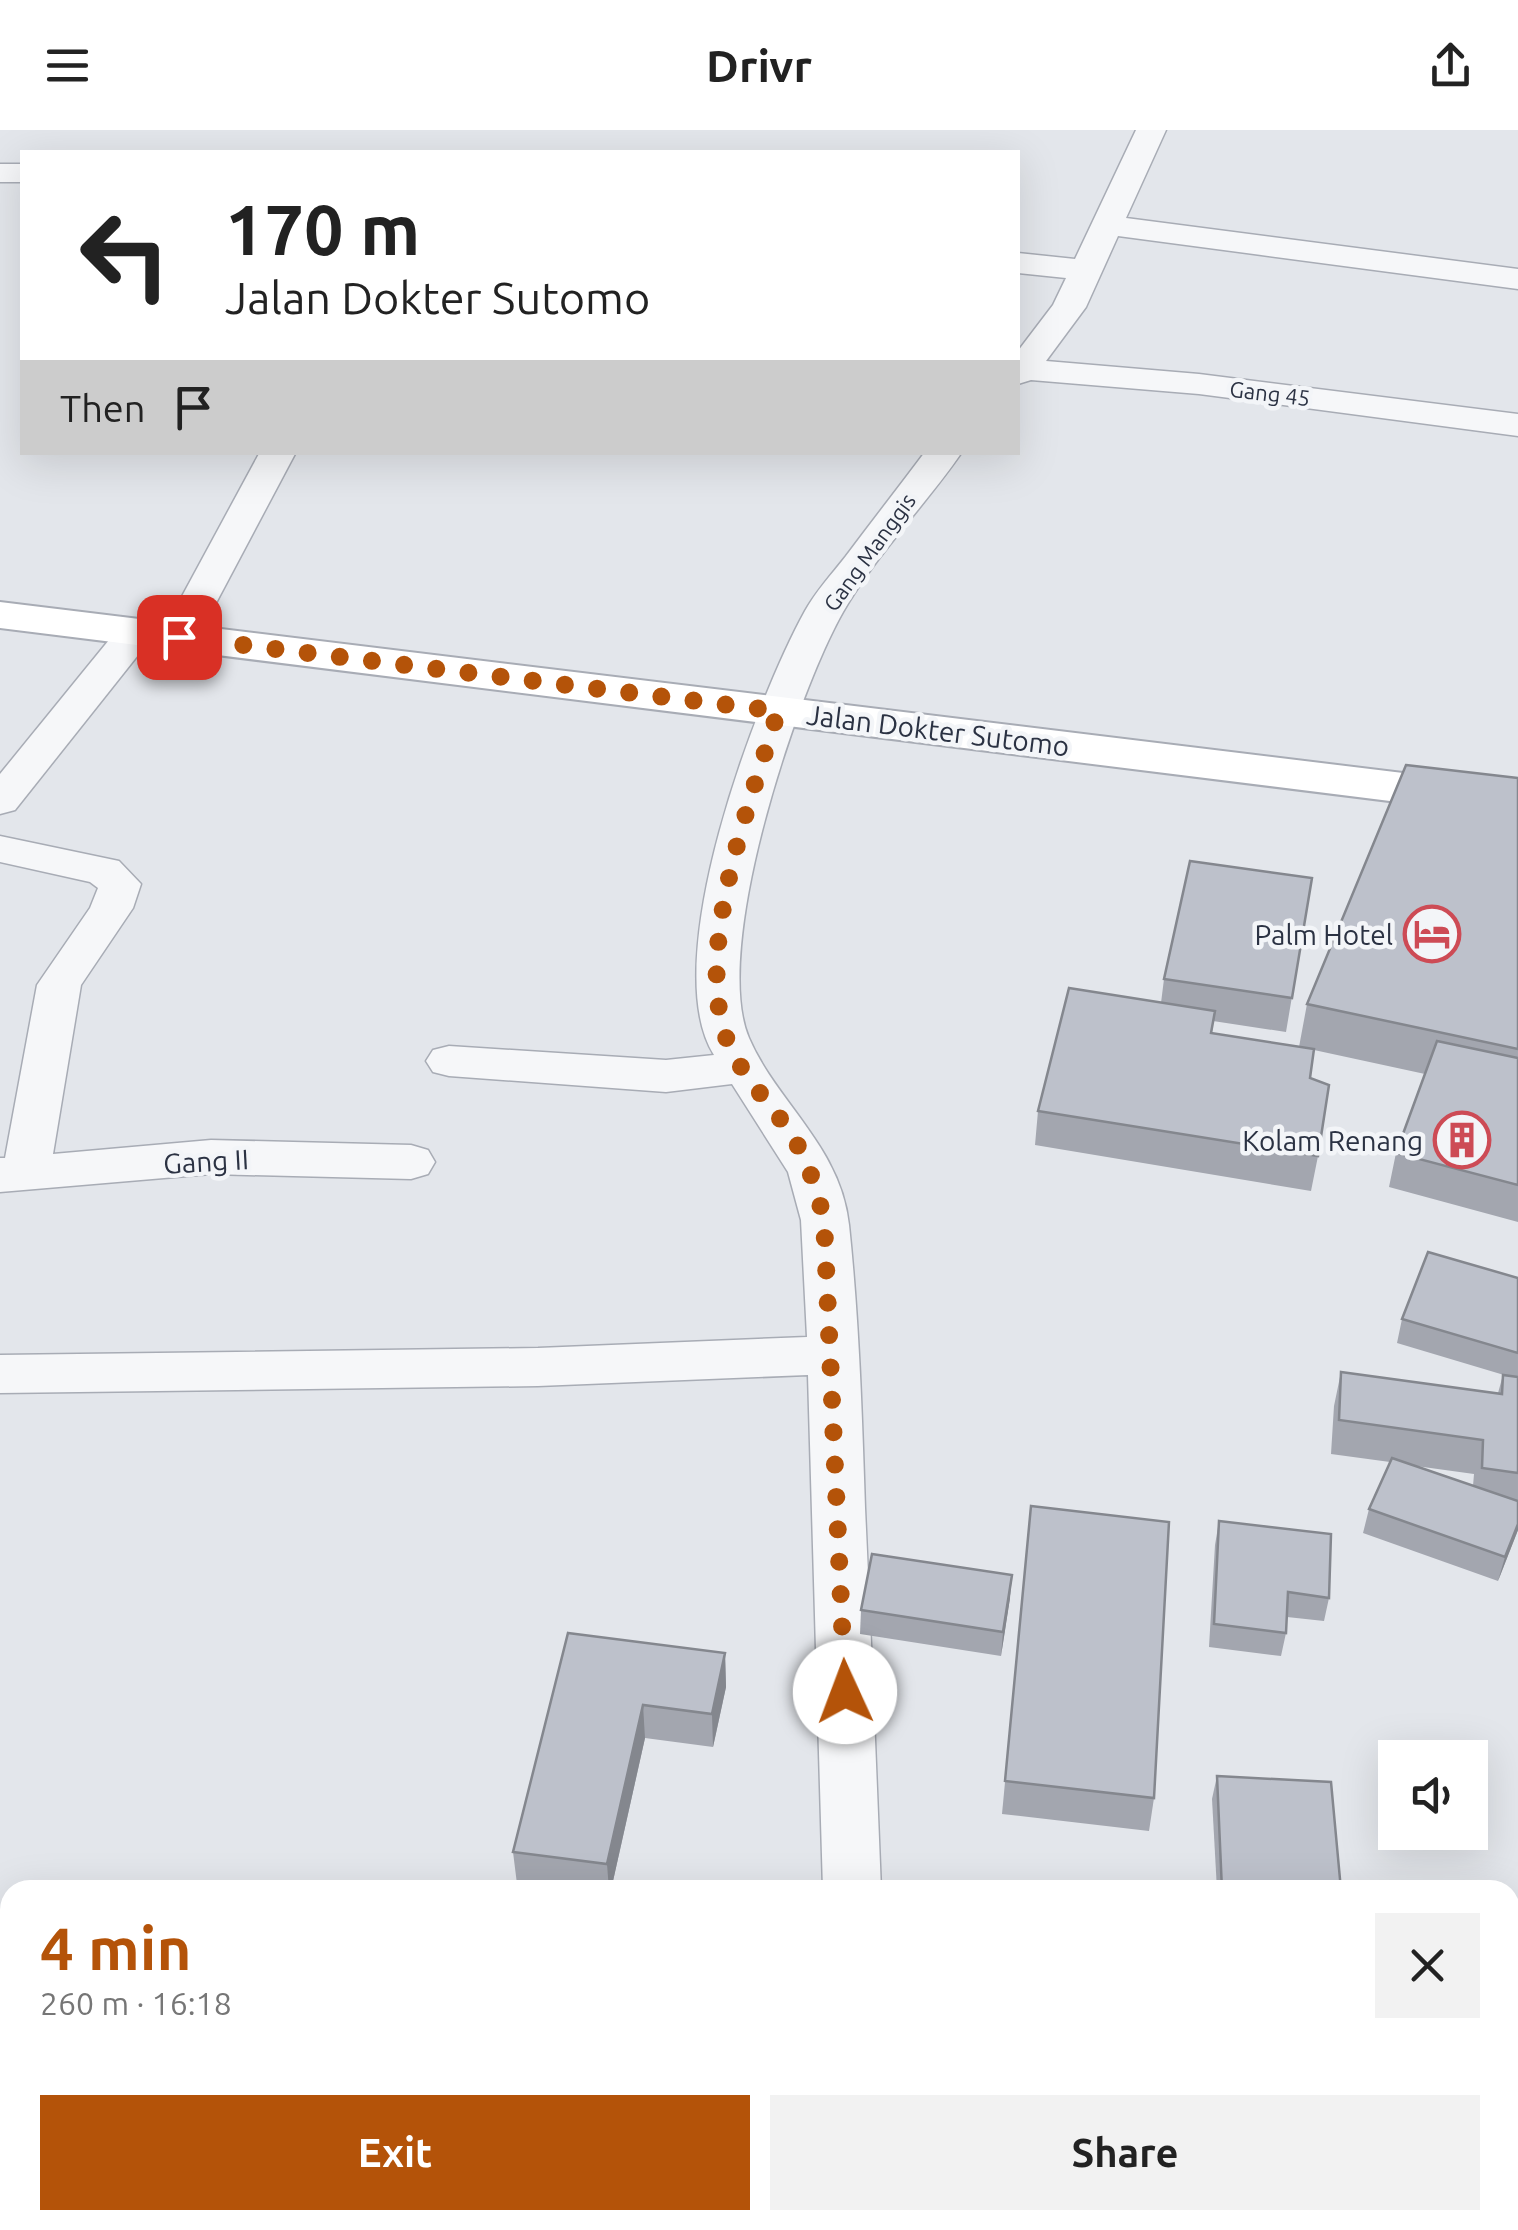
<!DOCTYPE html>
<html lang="en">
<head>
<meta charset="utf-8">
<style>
  body { margin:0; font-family:Ubuntu,sans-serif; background:#f2f2f2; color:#222; height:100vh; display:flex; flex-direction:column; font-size:38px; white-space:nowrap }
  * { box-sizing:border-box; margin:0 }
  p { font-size:32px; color:#767676 }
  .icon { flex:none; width:55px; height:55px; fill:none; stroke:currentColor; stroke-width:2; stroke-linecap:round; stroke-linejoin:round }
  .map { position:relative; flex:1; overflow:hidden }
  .drawer { position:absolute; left:0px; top:1750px; width:1520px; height:350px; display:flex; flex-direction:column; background:#fff; border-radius:30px 30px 0 0; box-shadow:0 10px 40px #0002 }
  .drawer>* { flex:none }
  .guide { position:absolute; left:20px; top:20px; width:1000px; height:305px; border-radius:0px; box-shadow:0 10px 40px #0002; background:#fff; color:#222; overflow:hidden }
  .buttons { position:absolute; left:1378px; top:1610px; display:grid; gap:20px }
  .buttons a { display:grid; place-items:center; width:110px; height:110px; border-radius:0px; background:#fff; box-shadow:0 10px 40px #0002; font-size:50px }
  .pin { position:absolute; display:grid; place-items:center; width:85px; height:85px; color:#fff; margin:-42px; border-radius:20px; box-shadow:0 5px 15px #0006 }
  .me { position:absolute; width:110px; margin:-55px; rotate:358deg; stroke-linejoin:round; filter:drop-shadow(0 0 8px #0008) }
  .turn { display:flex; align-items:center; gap:35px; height:210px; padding:0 40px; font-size:45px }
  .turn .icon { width:130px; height:130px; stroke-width:2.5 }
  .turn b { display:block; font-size:70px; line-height:85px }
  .then { display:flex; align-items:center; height:95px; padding:0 40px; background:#0003; gap:20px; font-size:38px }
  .round { display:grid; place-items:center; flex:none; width:105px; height:105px; border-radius:0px; background:#f2f2f2 }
  .summary { display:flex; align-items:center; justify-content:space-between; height:170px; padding:0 40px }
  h1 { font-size:60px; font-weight:700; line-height:75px; color:#b45309 }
  .cta { display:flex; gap:20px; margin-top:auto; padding:20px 40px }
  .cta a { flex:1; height:115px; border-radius:0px; background:#b45309; color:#fff; font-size:40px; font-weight:700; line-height:115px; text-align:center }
  .cta a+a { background:#f2f2f2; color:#222 }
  header { display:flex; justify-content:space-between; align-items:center; height:130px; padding:0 40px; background:#fff; font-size:45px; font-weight:700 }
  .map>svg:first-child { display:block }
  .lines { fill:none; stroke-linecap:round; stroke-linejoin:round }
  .street-casing { stroke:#a8acb5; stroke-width:3 }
  .secondary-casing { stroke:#a8acb5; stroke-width:4 }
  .street { fill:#f6f7f9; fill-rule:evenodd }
  .secondary { fill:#fff; fill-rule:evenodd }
  .wall { fill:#a3a6af; fill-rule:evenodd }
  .shaded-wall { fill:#84878e }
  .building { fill:#bdc1cb; stroke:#84878e; stroke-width:2.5 }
  .route { stroke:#b45309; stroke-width:18; stroke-dasharray:0 32.4 }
  .labels { text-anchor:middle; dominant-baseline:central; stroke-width:9; stroke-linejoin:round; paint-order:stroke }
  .far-street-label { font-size:22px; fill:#2b3243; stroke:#f3f5f8 }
  .street-label { font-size:28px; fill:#2b3243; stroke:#f3f5f8 }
  .poi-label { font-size:28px; fill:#2b3243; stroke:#f3f5f8; text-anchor:end }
</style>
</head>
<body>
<header><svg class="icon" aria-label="menu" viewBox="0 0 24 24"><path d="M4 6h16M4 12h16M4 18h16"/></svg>Drivr<svg class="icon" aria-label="share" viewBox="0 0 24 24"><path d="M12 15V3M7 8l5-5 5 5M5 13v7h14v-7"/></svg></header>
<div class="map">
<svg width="1518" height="2100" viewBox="0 0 1518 2100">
  <rect width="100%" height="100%" fill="#e3e6eb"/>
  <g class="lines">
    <g class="street-casing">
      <g id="street">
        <polygon points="1136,0 1166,0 1126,88 1518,139 1518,159 1118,106 1086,177 1046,231 1199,244 1518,284 1518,306 1199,264 1031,250 1018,254 1018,221 1053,175 1066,148 1018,143 1018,123 1075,129"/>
        <rect x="0" y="34" width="22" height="18"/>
        <polygon points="260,322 296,322 198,507 193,515 179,519 165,515 160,507"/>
        <path d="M 925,322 L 962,322 C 925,376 874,427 843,482 C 796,565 711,820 749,908 C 777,973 841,1017 849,1095 C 859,1189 862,1283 865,1378 C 871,1505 876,1633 881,1760 L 823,1760 L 808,1245 L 538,1256 L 0,1263 L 0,1225 L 538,1218 L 807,1207 L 801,1090 L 788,1042 L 732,954 L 666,962 L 449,946 L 433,942 L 426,931 L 433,920 L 449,916 L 666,930 L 714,925 C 656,833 756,570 805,481 C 816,461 832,444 846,426 C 872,391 899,357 925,322 Z"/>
        <polygon points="136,490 150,494 155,502 150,510 15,680 0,684 0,644 122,494"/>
        <polygon points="0,706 119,731 141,754 133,778 81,855 53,1024 211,1010 411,1015 428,1020 435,1032 428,1044 411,1049 211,1044 0,1062 0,1028 5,1028 37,855 90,778 98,758 90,752 0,732"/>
        <rect x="812" y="2090" width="64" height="10"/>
      </g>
    </g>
    <g class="secondary-casing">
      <polygon id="secondary" points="0,472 1518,657 1518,687 0,498"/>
    </g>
    <use href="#street" class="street"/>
    <use href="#secondary" class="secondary"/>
  </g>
  <g class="wall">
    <polygon points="1518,648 1518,1092 1389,1057 1396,1023 1425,944 1314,920 1310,948 1318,1026 1311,1061 1035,1015 1038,981 1161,873 1164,849 1312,748 1286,902 1213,891 1212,903 1299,917 1307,874"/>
    <path d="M 1518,1148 L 1518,1400 L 1498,1451 L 1363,1403 L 1369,1379 L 1390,1332 L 1331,1324 L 1334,1276 L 1341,1242 L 1498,1263 L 1503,1245 L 1504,1245 L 1397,1213 L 1402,1189 ZM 1416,1336 L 1474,1344 L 1473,1356 Z"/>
    <polygon points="1031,1376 1154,1668 1149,1701 1002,1684"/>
    <polygon points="1219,1391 1329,1468 1324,1491 1287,1487 1286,1503 1281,1526 1209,1517 1215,1415"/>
    <polygon points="1010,1468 1001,1526 860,1504 861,1480"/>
    <polygon points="568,1503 725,1523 726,1557 713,1617 645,1608 611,1760 560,1760 517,1754 513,1722"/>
    <polygon points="1217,1646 1341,1760 1217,1760 1212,1669"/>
  </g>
  <g class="shaded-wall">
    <polygon points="1518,1394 1518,1400 1498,1451 1505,1427"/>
    <polygon points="1012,1445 1010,1468 1001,1526 1003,1502"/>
    <polygon points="725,1523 726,1557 713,1617 712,1584"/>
    <polygon points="643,1575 645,1608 611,1760 609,1760 607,1734"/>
  </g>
  <g class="building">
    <polygon points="1406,635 1518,648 1518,919 1307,874"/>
    <polygon points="1190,731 1312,748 1292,868 1164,849"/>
    <polygon points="1069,858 1215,881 1211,903 1314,919 1310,948 1329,955 1318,1026 1038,981"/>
    <polygon points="1437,911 1518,928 1518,1055 1396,1023"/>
    <polygon points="1428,1122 1518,1148 1518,1223 1402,1189"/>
    <polygon points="1341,1242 1502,1264 1503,1245 1518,1247 1518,1343 1482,1338 1483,1310 1339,1290"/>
    <polygon points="1392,1328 1518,1371 1518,1394 1505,1427 1369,1379"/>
    <polygon points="1031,1376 1169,1392 1154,1668 1005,1651"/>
    <polygon points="1219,1391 1331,1404 1329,1468 1288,1462 1286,1503 1214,1494"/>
    <polygon points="872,1424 1012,1445 1003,1502 861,1480"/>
    <polygon points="568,1503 725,1523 712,1584 643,1575 607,1734 513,1722"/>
    <polygon points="1217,1646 1331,1652 1341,1760 1222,1760"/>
  </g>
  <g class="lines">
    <path class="route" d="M 179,507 L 778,581 C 751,670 693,820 727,910 C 740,943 767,970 787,998 C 807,1027 816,1057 824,1090 L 845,1562"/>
  </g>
  <defs>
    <g id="hotel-ring" transform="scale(2.875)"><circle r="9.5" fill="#f3f5f8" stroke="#cd4b55" stroke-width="1.5"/><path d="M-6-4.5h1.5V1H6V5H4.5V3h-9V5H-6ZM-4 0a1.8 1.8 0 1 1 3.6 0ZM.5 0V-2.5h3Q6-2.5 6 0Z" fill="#cd4b55"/></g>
    <g id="building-ring" transform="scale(2.875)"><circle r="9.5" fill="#f3f5f8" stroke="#cd4b55" stroke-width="1.5"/><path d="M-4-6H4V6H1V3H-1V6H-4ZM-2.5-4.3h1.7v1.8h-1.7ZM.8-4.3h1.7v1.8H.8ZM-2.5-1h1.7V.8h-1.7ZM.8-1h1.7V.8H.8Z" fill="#cd4b55"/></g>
  </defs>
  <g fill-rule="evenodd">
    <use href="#hotel-ring" x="1432" y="804"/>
    <use href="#building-ring" x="1462" y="1010"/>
  </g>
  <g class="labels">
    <g class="far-street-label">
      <text transform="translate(1270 263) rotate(7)">Gang 45</text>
      <text transform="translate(869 422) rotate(-54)">Gang Manggis</text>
    </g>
    <g class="street-label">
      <text transform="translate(938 600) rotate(7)">Jalan Dokter Sutomo</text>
      <text transform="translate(206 1031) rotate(-3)">Gang II</text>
    </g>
    <g class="poi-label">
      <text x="1393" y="804">Palm Hotel</text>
      <text x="1423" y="1010">Kolam Renang</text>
    </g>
  </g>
</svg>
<div class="buttons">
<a><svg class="icon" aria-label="sound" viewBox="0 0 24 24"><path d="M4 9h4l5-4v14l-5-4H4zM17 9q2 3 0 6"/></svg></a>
</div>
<div class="pin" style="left:179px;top:507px;background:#d93025"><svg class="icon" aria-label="arrive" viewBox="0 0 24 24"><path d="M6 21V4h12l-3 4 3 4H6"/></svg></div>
<svg class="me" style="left:845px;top:1562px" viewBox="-20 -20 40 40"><circle r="19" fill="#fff"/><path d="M0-13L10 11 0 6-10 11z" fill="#b45309"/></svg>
<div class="guide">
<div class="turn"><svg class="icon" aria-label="left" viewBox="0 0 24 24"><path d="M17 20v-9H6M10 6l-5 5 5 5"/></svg><div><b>170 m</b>Jalan Dokter Sutomo</div></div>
<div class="then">Then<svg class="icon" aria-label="arrive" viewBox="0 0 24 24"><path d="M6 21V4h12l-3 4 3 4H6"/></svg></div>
</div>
<section class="drawer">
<div class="summary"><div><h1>4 min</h1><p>260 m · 16:18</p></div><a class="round"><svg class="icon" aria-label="close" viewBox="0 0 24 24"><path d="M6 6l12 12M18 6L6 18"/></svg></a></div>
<div class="cta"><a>Exit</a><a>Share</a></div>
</section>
</div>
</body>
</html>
